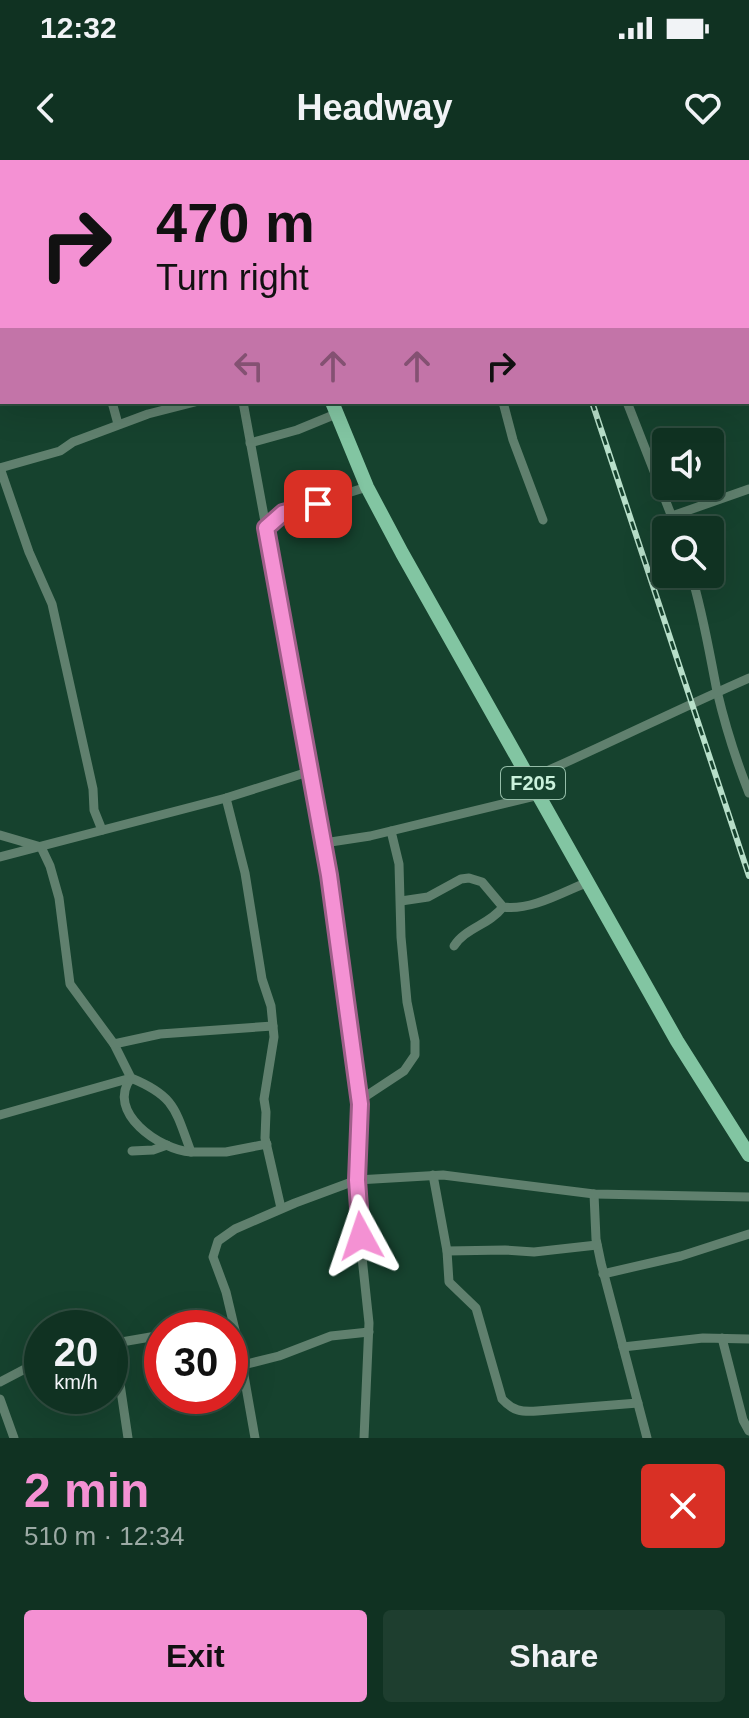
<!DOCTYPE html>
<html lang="en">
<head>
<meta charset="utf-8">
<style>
  body { margin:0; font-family:Helvetica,sans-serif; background:#1e3e2f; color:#f1f3f6; height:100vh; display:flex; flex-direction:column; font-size:30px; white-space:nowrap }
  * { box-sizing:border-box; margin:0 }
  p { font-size:26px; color:#9caaa5 }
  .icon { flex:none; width:44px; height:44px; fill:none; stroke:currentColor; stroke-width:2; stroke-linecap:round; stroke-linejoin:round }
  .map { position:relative; height:1278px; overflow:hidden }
  .details { display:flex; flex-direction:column; background:#103222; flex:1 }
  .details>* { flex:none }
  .guide { position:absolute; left:0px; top:0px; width:750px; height:244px; box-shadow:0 8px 32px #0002,0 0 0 2px #304d40; background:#f491d3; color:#111; overflow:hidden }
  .fabs { position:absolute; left:652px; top:268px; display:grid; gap:16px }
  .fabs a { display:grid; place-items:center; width:72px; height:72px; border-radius:8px; background:#103222; box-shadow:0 8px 32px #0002,0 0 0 2px #304d40; font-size:40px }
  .speed { position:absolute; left:24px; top:1150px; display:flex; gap:16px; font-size:40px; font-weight:700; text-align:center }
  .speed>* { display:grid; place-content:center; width:104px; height:104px; border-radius:50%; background:#103222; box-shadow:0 8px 32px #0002,0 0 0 2px #304d40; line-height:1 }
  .speed small { font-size:20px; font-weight:400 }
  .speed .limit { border:12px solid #d22; background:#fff; color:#111 }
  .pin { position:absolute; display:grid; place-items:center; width:68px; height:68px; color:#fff; margin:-34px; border-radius:16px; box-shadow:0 4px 12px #0006 }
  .me { position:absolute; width:88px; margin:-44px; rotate:355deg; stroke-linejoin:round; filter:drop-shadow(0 0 6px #0008) }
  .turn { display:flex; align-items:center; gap:28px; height:168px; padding:0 24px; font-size:36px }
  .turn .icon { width:104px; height:104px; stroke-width:2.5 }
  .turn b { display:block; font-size:56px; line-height:68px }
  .lanes { display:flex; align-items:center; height:76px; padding:0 24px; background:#0003; justify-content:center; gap:40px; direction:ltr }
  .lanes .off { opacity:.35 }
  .round { display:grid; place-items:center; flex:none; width:84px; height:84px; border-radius:8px; background:#1e3e2f }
  .overview { display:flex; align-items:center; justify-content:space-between; height:136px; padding:0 24px }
  h1 { font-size:48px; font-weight:700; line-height:60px; color:#f491d3 }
  .button { display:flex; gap:16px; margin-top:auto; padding:16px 24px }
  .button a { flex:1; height:92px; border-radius:8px; background:#f491d3; color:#111; font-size:32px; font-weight:700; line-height:92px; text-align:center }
  .button a+a { background:#1e3e2f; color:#f1f3f6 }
  .status { display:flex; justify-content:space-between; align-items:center; height:56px; padding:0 40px; background:#103222; direction:ltr }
  .status svg { height:22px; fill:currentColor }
  header { display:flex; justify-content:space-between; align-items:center; height:104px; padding:0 24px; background:#103222; font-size:36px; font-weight:700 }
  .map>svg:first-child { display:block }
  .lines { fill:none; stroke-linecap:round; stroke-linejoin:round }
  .street { stroke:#60806e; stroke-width:9 }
  .primary { stroke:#82c5a2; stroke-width:14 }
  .rail-casing { stroke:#b7dfc9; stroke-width:6 }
  .rail { stroke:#16422e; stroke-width:3; stroke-dasharray:9; stroke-linecap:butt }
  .route-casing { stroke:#9f5e89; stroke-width:20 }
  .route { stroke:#f491d3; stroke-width:14 }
  .labels { text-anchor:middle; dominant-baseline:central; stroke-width:6; stroke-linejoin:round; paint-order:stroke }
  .shield { fill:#16422e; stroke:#95bda8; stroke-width:2 }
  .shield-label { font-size:20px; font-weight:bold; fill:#cbf2dc }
</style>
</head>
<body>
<div class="status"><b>12:32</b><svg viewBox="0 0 49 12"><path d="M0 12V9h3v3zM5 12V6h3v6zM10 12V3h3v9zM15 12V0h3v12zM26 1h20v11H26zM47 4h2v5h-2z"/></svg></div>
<header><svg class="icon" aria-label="back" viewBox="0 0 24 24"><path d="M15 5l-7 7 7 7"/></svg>Headway<svg class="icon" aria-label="heart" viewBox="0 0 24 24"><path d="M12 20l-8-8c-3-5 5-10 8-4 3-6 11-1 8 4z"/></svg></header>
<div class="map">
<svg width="749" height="1278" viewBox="0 0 749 1278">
  <rect width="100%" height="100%" fill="#16422e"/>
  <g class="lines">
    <g class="street">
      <polyline points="59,0 59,2"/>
      <polyline points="199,0 200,2"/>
      <polyline points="347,0 348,2"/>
      <polyline points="543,0 544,2"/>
      <polyline points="677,0 677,2"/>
      <polyline points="158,2 165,0"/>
      <polyline points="274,2 282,0"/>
      <polyline points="0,42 2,42"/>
      <polyline points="748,214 749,217"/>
      <polyline points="112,242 118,264"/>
      <polyline points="243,242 324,683 360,944 357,1050 369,1163 364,1278"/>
      <polyline points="503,242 513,280 543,360"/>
      <polyline points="627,242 677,370"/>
      <polyline points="250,283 297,270 336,254"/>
      <polyline points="0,308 29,392 52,444 93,629 94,650 102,670"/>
      <polyline points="0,308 60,291 73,282 148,254 195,242"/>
      <polyline points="672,356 749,329"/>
      <polyline points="266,368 283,353 367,327"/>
      <path d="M 691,414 C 703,453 709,491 717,531 C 725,565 736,600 749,633"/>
      <path d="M 531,618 C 604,586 676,550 749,518"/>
      <polyline points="226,638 245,713 262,819 271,846 274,877 264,939 266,952 265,978 281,1048"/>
      <path d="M 0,675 L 41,687 L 50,706 L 59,738 L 70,824 L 114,884 L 131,918 C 175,936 175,949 191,992 L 226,992 L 267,984"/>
      <polyline points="324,683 370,676 540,635"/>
      <polyline points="0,697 226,638 311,611"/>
      <path d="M 401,741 L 428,737 L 461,719 L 469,718 L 482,722 L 503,747 C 531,751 563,732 588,722"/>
      <path d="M 454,786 C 465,768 489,765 503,747"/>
      <polyline points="114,884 160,874 273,866"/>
      <path d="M 131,918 C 105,952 160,990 191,992"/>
      <polyline points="360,940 404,911 415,895 415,881 407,842 401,777 399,704 391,671"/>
      <polyline points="0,955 131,918"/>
      <polyline points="132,991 153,990 167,985"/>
      <path d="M 433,1015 L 447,1091 L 449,1122 L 476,1148 L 502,1239 C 513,1251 521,1252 537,1251 L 638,1243"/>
      <polyline points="594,1034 596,1079 601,1103 647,1278"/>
      <polyline points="447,1091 505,1090 534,1092 597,1085"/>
      <polyline points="603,1114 681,1096 749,1074"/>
      <polyline points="204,1168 233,1164"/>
      <polyline points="722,1178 743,1260 749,1271"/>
      <polyline points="118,1183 120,1224 128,1278"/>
      <polyline points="110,1184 162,1175"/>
      <polyline points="623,1187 703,1178 749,1179"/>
      <polyline points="243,1205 279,1196 331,1176 369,1172"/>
      <polyline points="0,1222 42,1200"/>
      <polyline points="0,1239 14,1278"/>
      <polyline points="255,1278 239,1187 226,1132 213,1097 218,1081 235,1069 295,1043 357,1020 443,1015 594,1034 749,1037"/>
    </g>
    <g class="primary">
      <polyline points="237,0 238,2"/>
      <polyline points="332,242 367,327 402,393 677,881 749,995"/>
    </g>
    <g class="rail-casing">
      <g id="rail">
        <polyline points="512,0 513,2"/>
        <polyline points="592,242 749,716"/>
      </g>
    </g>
    <use href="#rail" class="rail"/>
  </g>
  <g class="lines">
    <g class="route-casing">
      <polyline id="route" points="318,344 283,353 266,368 329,715 360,944 357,1020 361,1076"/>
    </g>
    <use href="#route" class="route"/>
  </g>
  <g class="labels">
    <rect class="shield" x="501" y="607" width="64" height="32" rx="6"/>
    <g class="shield-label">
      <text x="533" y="623">F205</text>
    </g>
  </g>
</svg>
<div class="fabs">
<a><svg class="icon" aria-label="sound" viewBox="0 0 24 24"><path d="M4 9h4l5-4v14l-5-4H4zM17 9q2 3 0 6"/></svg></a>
<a><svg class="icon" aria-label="search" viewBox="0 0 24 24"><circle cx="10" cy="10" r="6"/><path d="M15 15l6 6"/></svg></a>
</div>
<div class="speed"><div>20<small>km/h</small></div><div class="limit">30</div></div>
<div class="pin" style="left:318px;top:344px;background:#d93025"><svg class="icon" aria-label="arrive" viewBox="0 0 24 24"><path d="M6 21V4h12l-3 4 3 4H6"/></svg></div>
<svg class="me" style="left:361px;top:1076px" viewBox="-20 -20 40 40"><path d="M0-17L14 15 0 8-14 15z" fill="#f491d3" stroke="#fff" stroke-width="4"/></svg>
<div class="guide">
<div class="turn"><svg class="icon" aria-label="right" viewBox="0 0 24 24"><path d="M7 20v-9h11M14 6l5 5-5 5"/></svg><div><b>470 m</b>Turn right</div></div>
<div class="lanes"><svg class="icon off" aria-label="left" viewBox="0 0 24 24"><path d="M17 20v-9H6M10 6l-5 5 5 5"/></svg><svg class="icon off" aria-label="ahead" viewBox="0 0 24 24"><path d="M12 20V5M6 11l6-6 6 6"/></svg><svg class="icon off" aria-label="ahead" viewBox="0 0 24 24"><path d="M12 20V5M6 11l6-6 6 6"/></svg><svg class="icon" aria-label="right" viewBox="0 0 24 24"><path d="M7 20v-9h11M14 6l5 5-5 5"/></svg></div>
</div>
</div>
<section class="details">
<div class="overview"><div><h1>2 min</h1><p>510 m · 12:34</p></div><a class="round" style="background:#d93025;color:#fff"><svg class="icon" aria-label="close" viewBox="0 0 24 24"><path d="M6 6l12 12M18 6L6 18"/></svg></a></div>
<div class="button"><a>Exit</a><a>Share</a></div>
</section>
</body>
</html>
